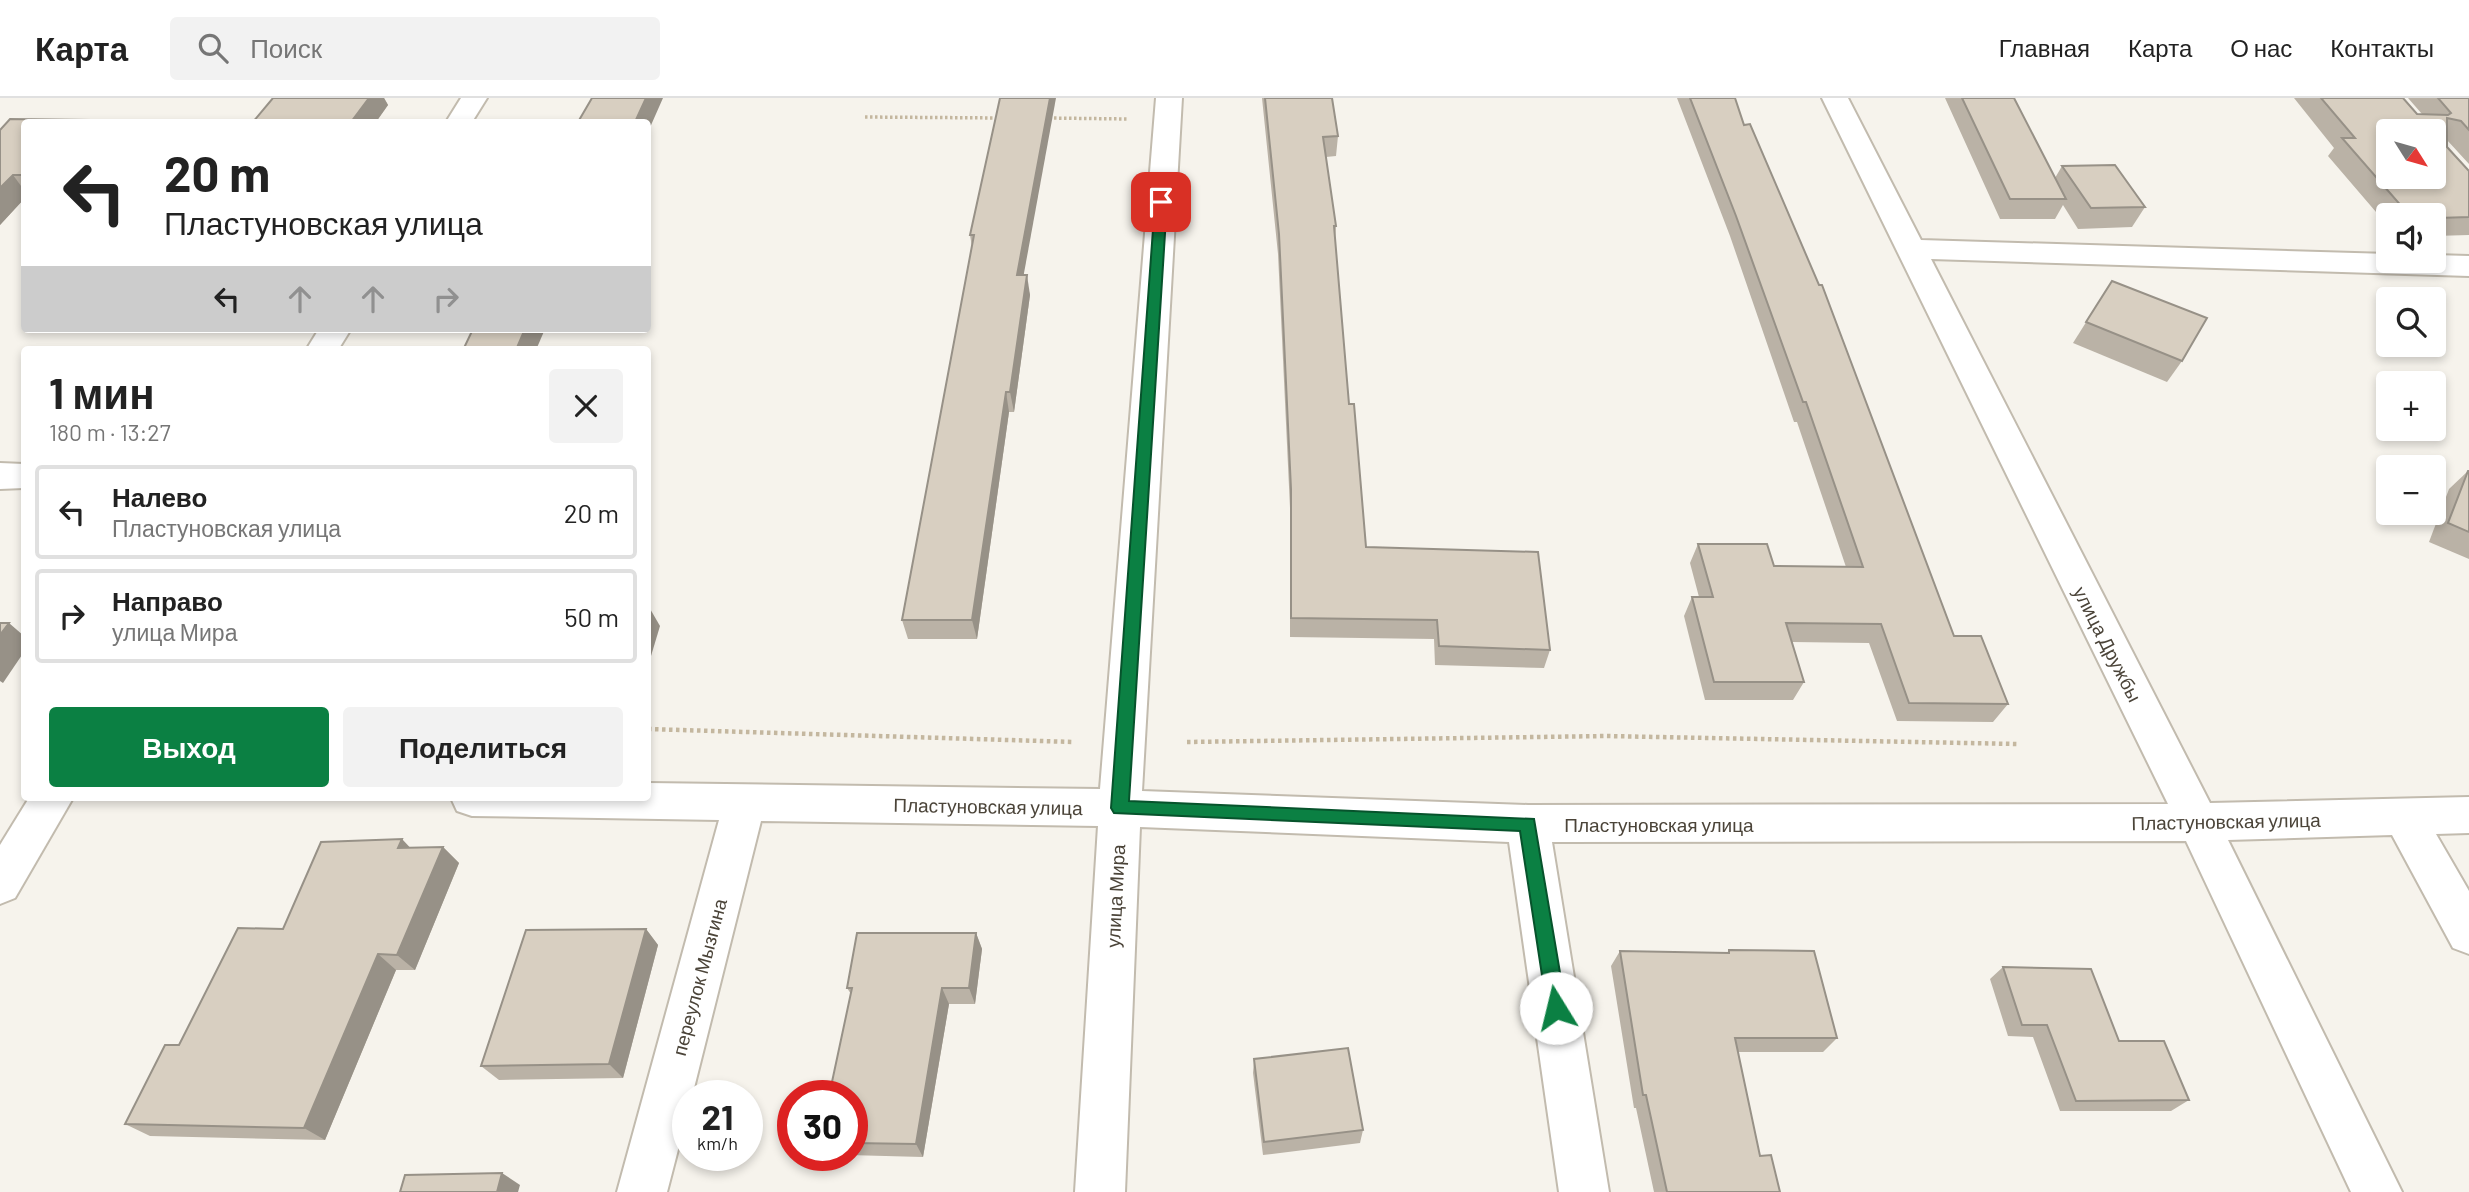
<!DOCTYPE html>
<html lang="ru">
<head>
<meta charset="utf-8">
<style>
  body { margin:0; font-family:Barlow,sans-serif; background:#f2f2f2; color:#222; height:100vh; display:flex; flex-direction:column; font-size:26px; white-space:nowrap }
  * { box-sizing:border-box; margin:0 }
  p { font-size:23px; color:#767676 }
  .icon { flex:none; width:38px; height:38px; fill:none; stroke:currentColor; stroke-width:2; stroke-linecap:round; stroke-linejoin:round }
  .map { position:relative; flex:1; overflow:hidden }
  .panel { position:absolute; left:21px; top:248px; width:630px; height:455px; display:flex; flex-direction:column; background:#fff; border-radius:7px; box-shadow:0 4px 10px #0003 }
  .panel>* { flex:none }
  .guide { position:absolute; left:21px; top:21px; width:630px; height:214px; border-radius:7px; box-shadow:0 4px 10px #0003; background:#fff; color:#222; overflow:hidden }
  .needle { width:46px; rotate:127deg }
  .controls { position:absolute; left:2376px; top:21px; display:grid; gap:14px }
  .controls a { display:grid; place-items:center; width:70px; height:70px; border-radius:7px; background:#fff; box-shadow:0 4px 10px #0003; font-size:35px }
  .speed { position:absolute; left:672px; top:982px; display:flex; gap:14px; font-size:35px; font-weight:700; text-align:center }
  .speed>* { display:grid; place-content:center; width:91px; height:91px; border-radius:50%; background:#fff; box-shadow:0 4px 10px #0003; line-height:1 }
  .speed small { font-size:18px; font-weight:400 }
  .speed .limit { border:10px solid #d22; background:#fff; color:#111 }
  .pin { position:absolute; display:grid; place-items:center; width:60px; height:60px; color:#fff; margin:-30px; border-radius:14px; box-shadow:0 4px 10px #0006 }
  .me { position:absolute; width:77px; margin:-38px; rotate:351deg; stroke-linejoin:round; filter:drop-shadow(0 0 5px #0008) }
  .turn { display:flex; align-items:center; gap:24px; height:147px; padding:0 28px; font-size:32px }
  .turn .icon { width:91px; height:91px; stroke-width:2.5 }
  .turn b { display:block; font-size:49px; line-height:60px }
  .lanes { display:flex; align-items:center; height:66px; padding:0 28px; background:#0003; justify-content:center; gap:35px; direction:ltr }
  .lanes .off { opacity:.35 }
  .round { display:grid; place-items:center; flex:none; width:74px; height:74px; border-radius:7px; background:#f2f2f2 }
  .overview { display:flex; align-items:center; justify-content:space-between; height:119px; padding:0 28px }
  h1 { font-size:42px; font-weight:700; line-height:52px }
  .cta { display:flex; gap:14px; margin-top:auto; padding:14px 28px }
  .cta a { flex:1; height:80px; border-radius:7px; background:#0b8043; color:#fff; font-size:28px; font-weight:700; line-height:80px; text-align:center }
  .cta a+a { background:#f2f2f2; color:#222 }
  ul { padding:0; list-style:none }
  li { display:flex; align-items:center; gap:21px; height:94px; margin:0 14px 10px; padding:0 14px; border:4px solid #e0e0e0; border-radius:7px }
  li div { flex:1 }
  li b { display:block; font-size:26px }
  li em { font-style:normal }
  header { display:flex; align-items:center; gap:42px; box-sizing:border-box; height:98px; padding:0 35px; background:#fff; border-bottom:2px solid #e0e0e0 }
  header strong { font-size:33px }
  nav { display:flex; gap:38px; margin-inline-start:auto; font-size:24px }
  .search { width:490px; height:63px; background:#f2f2f2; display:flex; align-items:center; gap:18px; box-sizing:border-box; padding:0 24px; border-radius:7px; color:#767676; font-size:26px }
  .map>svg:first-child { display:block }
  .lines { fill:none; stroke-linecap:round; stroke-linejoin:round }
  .minor-casing { stroke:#c2bbae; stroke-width:4 }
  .path-far1 { stroke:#c4b79f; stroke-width:3.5; stroke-dasharray:2.5 2.5; stroke-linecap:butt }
  .path { stroke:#c4b79f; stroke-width:4.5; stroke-dasharray:3.5 3.5; stroke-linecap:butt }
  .minor { fill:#fff; fill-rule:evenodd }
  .wall { fill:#bab2a6 }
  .shaded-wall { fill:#979187 }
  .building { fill:#d8cfc1; stroke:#979187; stroke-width:2; fill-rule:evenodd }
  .route { fill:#0b8043; stroke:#07532c; stroke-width:2 }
  .labels { text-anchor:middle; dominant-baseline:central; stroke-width:7; stroke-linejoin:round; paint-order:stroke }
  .street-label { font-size:19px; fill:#4b4439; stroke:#fff }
</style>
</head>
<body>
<header>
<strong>Карта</strong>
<div class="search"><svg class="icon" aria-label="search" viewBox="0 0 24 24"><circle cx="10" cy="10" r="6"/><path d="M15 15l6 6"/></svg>Поиск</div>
<nav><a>Главная</a><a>Карта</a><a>О нас</a><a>Контакты</a></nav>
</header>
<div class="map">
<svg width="2469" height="1094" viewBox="0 0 2469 1094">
  <rect width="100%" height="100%" fill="#f6f3ec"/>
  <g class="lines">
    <g class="minor-casing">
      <g id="minor">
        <polygon points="461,0 487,0 472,24 446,24"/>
        <polygon points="1156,0 1182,0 1142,693 1528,707 2168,706 1822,0 1848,0 1921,142 2389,156 2389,163 2434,163 2434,157 2469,158 2469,178 1931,161 2210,705 2469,699 2469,735 2436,736 2469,793 2469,856 2453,850 2392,737 2228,742 2402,1094 2351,1094 2186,743 1552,744 1609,1094 1559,1094 1509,744 1140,729 1125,1094 1075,1094 1098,728 761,723 692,998 688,998 688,1013 667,1094 617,1094 719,722 472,718 457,713 451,700 648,700 648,685 1100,691"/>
        <polygon points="319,231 351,231 338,252 306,252"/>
        <polygon points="0,365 24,366 24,390 0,391"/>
        <polygon points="29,700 73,700 15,800 0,806 0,747"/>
      </g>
    </g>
    <g class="path-far1">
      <polyline points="865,19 1002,20"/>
      <polyline points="1049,20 1128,21"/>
    </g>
    <g class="path">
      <polyline points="648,631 1074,644"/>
      <polyline points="1187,644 1606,638 2018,646"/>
    </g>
    <use href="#minor" class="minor"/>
  </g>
  <g class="wall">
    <polygon points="273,0 384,0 388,7 376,24 24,24 24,101 0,127 0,32 10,21 253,24"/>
    <polygon points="1000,0 1024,177 1030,197 1014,314 1009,314 977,541 908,541 902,522 972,149 970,137"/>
    <polygon points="1262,0 1332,0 1338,38 1336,58 1326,59 1336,128 1335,141 1349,306 1366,449 1550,552 1544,570 1435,567 1434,541 1290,539 1290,410 1278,156"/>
    <polygon points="1677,0 1735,0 1744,27 1954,538 2008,606 1993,624 1897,623 1869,545 1792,544 1804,584 1793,602 1705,602 1684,518 1692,499 1699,499 1690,465 1698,446 1774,468 1846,469 1797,324 1794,324 1730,138"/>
    <polygon points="1945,0 2014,0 2055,80 2062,68 2145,109 2132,129 2078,131 2063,107 2055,121 2000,121"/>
    <polygon points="2294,0 2403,0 2417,16 2422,16 2408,0 2469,0 2469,66 2447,42 2447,49 2469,73 2469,137 2434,138 2434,117 2389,117 2388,128 2328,58 2334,50"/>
    <polygon points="2112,183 2182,263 2167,284 2073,245"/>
    <polygon points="2468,373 2469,373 2469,461 2429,444 2449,391"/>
    <polygon points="443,749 459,765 415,872 396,872 325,1042 150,1038 125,1026 283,831 411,750"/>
    <polygon points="646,831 658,847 623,980 499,982 481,968"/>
    <polygon points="976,835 982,851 975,906 949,906 923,1059 848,1057 852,1057 852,998 851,896 847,890"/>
    <polygon points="1729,852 1837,940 1823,954 1738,954 1760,1058 1780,1094 1654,1094 1636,1010 1634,1010 1611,868 1620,853 1727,855"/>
    <polygon points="2003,869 2119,943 2189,1002 2171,1013 2060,1013 2033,939 2008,938 1990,881"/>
    <polygon points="1254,961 1363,1032 1360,1045 1263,1057 1253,975"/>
  </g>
  <g class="shaded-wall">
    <polygon points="369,0 384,0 388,7 376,24 351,24"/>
    <polygon points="646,0 663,0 648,34 648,24 635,24"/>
    <polygon points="1050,0 1056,0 1020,197 1017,177"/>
    <polygon points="13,77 24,92 24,101 0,127 0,90"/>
    <polygon points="1027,177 1030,197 1014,314 1010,294"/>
    <polygon points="525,231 545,231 536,252 516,252"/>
    <polygon points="1006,294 1009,314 977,541 972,522"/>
    <polygon points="649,509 660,528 648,568 648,514"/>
    <polygon points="9,525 24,538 24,554 3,585 0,583 0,537"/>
    <polygon points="402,741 418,758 398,750"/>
    <polygon points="443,749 459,765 415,872 397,857"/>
    <polygon points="646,831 658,847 623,980 609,966"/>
    <polygon points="976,835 982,851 975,906 969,890"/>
    <polygon points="378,856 396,872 325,1042 304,1030"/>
    <polygon points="942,890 949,906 923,1059 916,1046"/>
    <polygon points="502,1075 520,1087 518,1094 497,1094"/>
  </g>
  <g class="building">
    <polygon points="273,0 369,0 351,24 24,24 24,77 13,77 0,90 0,32 10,21 253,24"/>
    <polygon points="592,0 646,0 635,24 578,24"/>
    <polygon points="1000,0 1050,0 1017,177 1027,177 1010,294 1006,294 972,522 902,522 974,137 970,137"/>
    <polygon points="1265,0 1332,0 1338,38 1323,39 1336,128 1334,128 1349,306 1354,306 1366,449 1538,454 1550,552 1439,548 1437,522 1291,520 1291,391 1279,136"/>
    <polygon points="1690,0 1735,0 1744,27 1750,26 1819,187 1822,187 1954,538 1981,538 2008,606 1909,605 1881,526 1786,525 1804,584 1714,584 1692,499 1713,499 1698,446 1767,446 1774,468 1863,469 1806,304 1803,304 1736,118"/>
    <polygon points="1962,0 2014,0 2066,101 2010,101"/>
    <path d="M 2321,0 L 2403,0 L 2417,16 L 2448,17 L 2451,15 L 2438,0 L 2469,0 L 2469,32 L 2461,23 L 2447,20 L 2447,49 L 2469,73 L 2469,119 L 2438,120 L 2428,109 L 2403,110 L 2342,40 L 2355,40 ZM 2389,33 L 2434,33 L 2434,79 L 2389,79 Z"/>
    <polygon points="2115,67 2145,109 2091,110 2062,68"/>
    <polygon points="2112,183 2207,220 2182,263 2086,224"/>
    <polygon points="473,231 525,231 516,252 463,252"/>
    <polygon points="2468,373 2469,373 2469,434 2448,425"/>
    <polygon points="0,525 9,525 0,537"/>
    <polygon points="402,741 398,750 443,749 397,857 378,856 304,1030 125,1026 165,947 179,947 238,830 283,831 321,744"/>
    <polygon points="646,831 609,966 481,968 526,832"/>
    <polygon points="857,835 976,835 969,890 942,890 916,1046 852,1045 852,998 829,998 852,890 847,890"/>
    <polygon points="1729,852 1814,853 1837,940 1735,940 1760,1058 1771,1057 1780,1094 1667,1094 1646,997 1643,997 1620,853 1729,855"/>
    <polygon points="2003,869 2091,871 2119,943 2164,943 2189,1002 2076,1003 2047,927 2022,927"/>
    <polygon points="1348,950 1363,1032 1264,1044 1254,961"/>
    <polygon points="502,1075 497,1094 400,1094 405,1077"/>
  </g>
  <polygon class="route" points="1161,100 1167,104 1129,703 1534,721 1566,910 1563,916 1556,919 1549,916 1547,910 1520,733 1114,715 1111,710 1155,104"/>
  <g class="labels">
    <g class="street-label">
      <text transform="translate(2108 546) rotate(63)">улица Дружбы</text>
      <text transform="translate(988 708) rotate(1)">Пластуновская улица</text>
      <text transform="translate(2226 723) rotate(-1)">Пластуновская улица</text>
      <text x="1659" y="726">Пластуновская улица</text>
      <text transform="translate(1115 798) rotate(-87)">улица Мира</text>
      <text transform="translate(699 879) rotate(-75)">переулок Мызгина</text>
    </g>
  </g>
</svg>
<div class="controls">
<a><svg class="needle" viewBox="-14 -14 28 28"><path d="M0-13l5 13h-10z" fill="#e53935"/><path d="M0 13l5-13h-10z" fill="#767676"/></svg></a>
<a><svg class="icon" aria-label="sound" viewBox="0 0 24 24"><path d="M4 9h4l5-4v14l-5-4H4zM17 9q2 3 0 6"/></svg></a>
<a><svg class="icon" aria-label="search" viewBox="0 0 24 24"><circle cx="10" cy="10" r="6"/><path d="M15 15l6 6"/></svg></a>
<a>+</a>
<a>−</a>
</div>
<div class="speed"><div>21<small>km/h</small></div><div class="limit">30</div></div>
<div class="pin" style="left:1161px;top:104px;background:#d93025"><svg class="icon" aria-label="arrive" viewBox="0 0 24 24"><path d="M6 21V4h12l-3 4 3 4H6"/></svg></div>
<svg class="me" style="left:1556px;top:910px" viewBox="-20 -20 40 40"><circle r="19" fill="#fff"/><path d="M0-13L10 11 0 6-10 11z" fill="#0b8043"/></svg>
<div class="guide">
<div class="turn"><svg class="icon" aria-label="left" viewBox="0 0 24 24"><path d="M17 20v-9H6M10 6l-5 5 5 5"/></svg><div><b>20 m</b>Пластуновская улица</div></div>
<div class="lanes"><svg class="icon" aria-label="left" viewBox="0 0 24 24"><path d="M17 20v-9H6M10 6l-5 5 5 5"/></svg><svg class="icon off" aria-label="ahead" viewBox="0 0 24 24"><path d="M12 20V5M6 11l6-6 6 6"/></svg><svg class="icon off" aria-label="ahead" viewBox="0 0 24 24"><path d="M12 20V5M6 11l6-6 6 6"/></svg><svg class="icon off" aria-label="right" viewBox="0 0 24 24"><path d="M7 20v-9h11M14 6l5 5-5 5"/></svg></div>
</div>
<section class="panel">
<div class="overview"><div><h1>1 мин</h1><p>180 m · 13:27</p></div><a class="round"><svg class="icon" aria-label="close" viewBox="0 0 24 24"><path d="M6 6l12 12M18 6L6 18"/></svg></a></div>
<ul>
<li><svg class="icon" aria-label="left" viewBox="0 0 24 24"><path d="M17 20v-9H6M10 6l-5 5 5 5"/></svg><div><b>Налево</b><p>Пластуновская улица</p></div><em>20 m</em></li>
<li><svg class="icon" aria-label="right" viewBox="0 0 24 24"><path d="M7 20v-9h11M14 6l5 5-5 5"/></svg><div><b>Направо</b><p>улица Мира</p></div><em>50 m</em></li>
</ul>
<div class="cta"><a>Выход</a><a>Поделиться</a></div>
</section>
</div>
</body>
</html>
